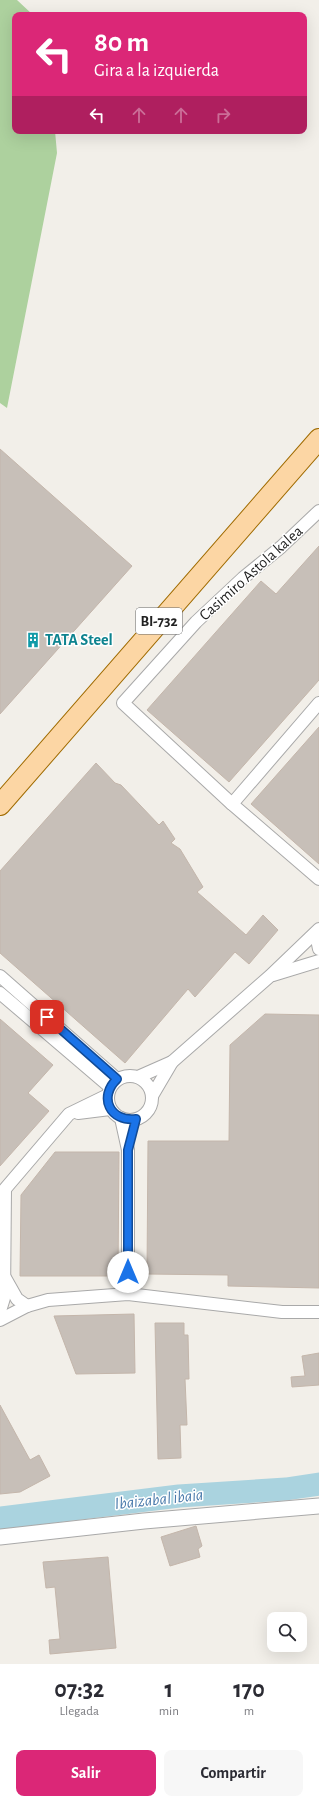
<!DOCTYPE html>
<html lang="es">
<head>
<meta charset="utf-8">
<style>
  body { margin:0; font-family:"Alegreya Sans",sans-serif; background:#f7f7f7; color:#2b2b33; height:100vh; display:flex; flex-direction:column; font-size:15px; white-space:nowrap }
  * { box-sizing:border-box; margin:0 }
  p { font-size:13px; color:#7c7c81 }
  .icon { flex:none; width:22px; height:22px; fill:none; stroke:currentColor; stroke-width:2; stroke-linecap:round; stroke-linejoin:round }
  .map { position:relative; height:1664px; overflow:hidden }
  .panel { display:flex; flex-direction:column; background:#fff; flex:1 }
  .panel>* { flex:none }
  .top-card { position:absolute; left:12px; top:12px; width:295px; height:122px; border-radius:8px; box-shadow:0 4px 16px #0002; background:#db2777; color:#fff; overflow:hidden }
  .buttons { position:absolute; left:267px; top:1612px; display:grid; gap:8px }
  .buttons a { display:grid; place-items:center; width:40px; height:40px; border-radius:8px; background:#fff; box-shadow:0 4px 16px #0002; font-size:20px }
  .pin { position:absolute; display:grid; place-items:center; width:34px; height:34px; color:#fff; margin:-17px; border-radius:8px; box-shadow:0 2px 6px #0006 }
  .me { position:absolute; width:44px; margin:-22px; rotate:0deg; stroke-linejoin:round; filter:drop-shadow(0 0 3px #0008) }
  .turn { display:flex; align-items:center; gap:14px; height:84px; padding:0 16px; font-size:18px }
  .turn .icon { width:52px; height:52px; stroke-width:2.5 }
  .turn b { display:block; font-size:28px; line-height:34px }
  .lanes { display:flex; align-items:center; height:38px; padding:0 16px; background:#0003; justify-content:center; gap:20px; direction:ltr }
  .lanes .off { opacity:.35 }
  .eta { display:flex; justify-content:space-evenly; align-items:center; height:68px; text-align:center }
  .eta b { font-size:24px; font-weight:600; line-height:28px }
  .primary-button { display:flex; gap:8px; margin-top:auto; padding:8px 16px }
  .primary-button a { flex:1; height:46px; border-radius:8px; background:#db2777; color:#fff; font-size:16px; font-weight:600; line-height:46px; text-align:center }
  .primary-button a+a { background:#f7f7f7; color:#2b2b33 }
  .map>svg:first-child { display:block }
  .forest { fill:#add19e }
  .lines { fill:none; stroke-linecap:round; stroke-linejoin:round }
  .river { stroke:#aad3df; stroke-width:23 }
  .building { fill:#c7bfb8; stroke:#c4b6ab }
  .minor-casing { stroke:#a9a9a9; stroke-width:14 }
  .tertiary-casing { stroke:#a9a9a9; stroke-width:17 }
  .primary-casing { stroke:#a06b00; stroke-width:22 }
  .minor { stroke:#fff; stroke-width:12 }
  .tertiary { stroke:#fff; stroke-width:15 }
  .primary { stroke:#fcd6a4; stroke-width:20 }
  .route-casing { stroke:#114b97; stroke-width:10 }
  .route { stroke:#1a73e8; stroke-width:7 }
  .labels { text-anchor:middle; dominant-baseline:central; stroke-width:3; stroke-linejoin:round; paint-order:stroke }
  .shield { fill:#fff; stroke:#646464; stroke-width:1 }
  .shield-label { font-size:15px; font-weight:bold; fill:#222 }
  .street-label { font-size:16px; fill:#222; stroke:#fff }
  .culture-label { font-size:16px; font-weight:bold; fill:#0d838f; stroke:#fff; text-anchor:start }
  .water-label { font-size:17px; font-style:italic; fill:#4a7aab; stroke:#fff }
</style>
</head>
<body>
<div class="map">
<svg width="319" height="1664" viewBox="0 0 319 1664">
  <rect width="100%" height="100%" fill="#f2efe9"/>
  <polygon class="forest" points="0,0 17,0 33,15 15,15 15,131 55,131 57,153 7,408 0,403"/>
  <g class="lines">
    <polyline class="river" points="0,1518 179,1496 286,1489 319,1484"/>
  </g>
  <g class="building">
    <polygon points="0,449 132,566 0,714"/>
    <polygon points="319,546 319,680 229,782 147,710 261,581 276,594"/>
    <polygon points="319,727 319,864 251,804"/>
    <polygon points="96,763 115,783 121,785 159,825 163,821 175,839 171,843 180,849 203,887 197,892 246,935 263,915 278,930 249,964 235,952 195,997 188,989 125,1063 0,953 0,871"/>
    <polygon points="265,1014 319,1015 319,1288 228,1286 228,1275 147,1274 148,1141 229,1141 230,1045"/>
    <polygon points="0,1019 53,1065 28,1093 49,1111 0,1166"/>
    <polygon points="55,1152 119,1152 118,1276 20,1276 21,1195"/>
    <polygon points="134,1314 135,1373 76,1374 54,1316"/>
    <polygon points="155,1323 184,1323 184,1335 188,1335 189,1379 185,1379 187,1425 180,1425 181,1458 158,1459"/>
    <polygon points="319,1353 319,1385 292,1387 291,1377 305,1376 302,1356"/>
    <polygon points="0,1405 30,1460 39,1455 50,1476 20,1492 0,1494"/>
    <polygon points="196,1526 202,1546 198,1549 200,1557 170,1566 161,1537"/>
    <polygon points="108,1557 116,1648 50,1654 49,1640 60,1639 55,1587 46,1588 43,1562"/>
  </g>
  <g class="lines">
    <g class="minor-casing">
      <g id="minor">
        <polyline points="319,511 281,547 243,578 196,622 123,703 232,804 319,879"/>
        <polyline points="232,804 319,703"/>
        <polyline points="319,931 317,939 319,949"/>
        <polyline points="273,975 319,961"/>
        <polyline points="0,976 117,1079"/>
        <polyline points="0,993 110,1087"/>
        <circle cx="130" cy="1098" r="22"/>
        <polyline points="138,1077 172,1062"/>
        <polyline points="152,1096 172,1062 270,976 319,929"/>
        <polyline points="78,1113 110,1109"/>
        <polyline points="121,1118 128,1150 128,1294"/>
        <polyline points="4,1276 17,1299 27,1306"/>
        <polyline points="0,1311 4,1298 5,1189 69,1114 108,1095"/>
        <polyline points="0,1320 27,1306 48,1300 128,1294 282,1312 319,1312"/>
      </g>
    </g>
    <g class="tertiary-casing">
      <polyline id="tertiary" points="0,1537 144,1521 319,1506"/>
    </g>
    <g class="primary-casing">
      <polyline id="primary" points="0,805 319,439"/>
    </g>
    <use href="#minor" class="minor"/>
    <use href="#tertiary" class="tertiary"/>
    <use href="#primary" class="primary"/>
  </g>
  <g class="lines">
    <g class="route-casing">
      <path id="route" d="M 47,1017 L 117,1079 C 98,1097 110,1122 136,1119 L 128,1150 L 128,1272"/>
    </g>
    <use href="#route" class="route"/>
  </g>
  <defs>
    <g id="building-bare" transform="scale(1.2)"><path d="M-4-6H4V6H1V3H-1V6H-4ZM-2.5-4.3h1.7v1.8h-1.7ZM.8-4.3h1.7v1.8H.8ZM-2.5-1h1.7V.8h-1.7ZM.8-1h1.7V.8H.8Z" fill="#0f9aa8" stroke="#fff" stroke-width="2.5" paint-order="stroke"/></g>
  </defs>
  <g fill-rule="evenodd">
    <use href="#building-bare" x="33" y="640"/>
  </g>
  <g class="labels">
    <rect class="shield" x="136" y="608" width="46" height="26" rx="3"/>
    <g class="shield-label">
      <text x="159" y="621">BI-732</text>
    </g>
    <g class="street-label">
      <text transform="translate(251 573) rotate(-42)">Casimiro Astola kalea</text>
    </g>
    <g class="culture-label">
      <text x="45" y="640">TATA Steel</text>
    </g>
    <g class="water-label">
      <text transform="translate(159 1499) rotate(-6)">Ibaizabal ibaia</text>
    </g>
  </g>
</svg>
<div class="buttons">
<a><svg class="icon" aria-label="search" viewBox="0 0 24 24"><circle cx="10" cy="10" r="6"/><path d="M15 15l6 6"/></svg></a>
</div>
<div class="pin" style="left:47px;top:1017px;background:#d93025"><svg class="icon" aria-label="arrive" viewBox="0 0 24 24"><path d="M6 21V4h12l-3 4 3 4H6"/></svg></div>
<svg class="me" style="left:128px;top:1272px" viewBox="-20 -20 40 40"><circle r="19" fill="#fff"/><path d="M0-13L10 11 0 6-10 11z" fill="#1a73e8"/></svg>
<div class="top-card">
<div class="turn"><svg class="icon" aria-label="left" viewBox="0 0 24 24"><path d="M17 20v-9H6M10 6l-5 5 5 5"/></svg><div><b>80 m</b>Gira a la izquierda</div></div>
<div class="lanes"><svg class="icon" aria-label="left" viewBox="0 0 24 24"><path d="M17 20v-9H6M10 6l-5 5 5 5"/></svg><svg class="icon off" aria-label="ahead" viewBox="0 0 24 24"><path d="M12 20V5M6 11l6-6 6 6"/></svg><svg class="icon off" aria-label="ahead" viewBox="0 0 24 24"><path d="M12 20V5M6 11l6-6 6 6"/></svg><svg class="icon off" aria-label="right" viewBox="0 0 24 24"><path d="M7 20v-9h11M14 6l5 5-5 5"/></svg></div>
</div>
</div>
<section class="panel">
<div class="eta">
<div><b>07:32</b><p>Llegada</p></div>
<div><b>1</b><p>min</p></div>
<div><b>170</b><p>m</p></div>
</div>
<div class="primary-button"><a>Salir</a><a>Compartir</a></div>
</section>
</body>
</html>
